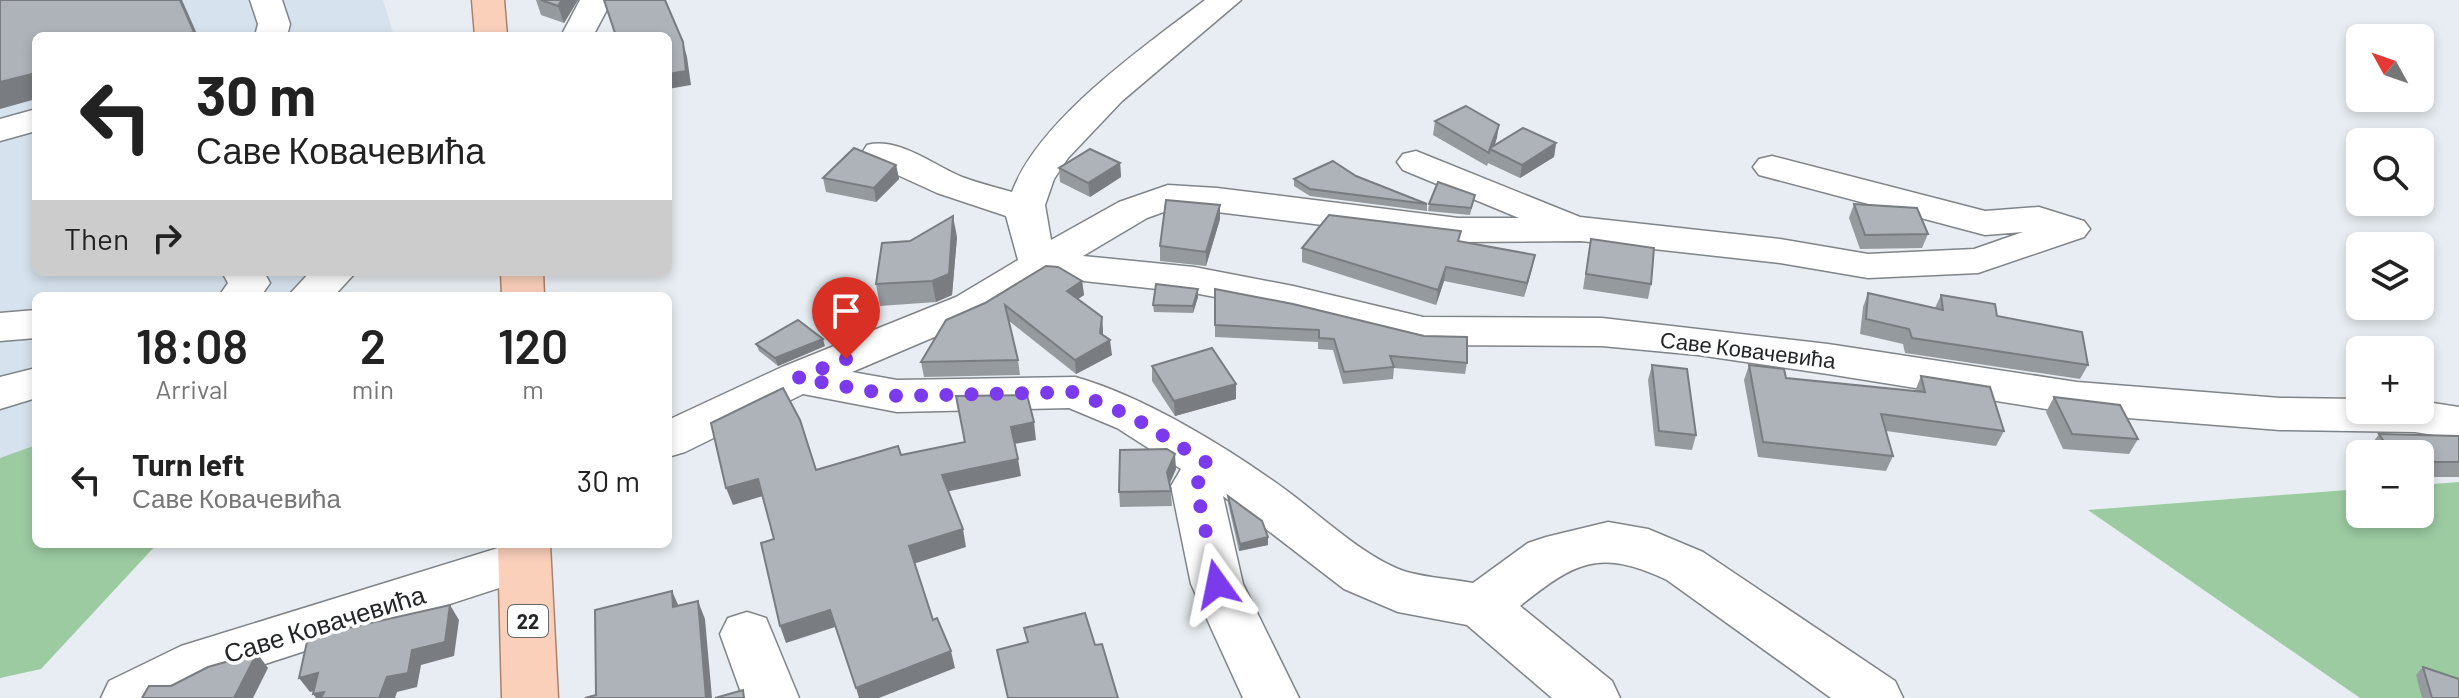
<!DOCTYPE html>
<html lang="en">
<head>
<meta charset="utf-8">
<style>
  body { margin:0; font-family:Barlow,sans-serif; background:#f2f2f2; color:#222; height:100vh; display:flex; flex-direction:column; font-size:30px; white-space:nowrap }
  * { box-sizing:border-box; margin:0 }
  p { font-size:26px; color:#767676 }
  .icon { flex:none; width:44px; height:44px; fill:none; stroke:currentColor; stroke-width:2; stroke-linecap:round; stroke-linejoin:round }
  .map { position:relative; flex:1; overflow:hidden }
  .side { position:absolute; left:32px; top:292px; width:640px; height:256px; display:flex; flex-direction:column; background:#fff; border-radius:12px; box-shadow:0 4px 12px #0003 }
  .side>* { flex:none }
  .guide { position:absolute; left:32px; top:32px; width:640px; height:244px; border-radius:12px; box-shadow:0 4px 12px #0003; background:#fff; color:#222; overflow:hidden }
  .needle { width:52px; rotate:310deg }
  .tools { position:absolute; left:2346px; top:24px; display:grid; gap:16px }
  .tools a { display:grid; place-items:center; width:88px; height:88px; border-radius:12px; background:#fff; box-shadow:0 4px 12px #0003; font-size:40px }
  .pin { position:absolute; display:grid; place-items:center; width:68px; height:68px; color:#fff; margin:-82px -34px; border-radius:50% 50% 50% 0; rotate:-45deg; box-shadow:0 0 8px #0007 }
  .pin .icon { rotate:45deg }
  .me { position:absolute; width:88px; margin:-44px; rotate:348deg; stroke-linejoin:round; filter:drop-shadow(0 0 6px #0008) }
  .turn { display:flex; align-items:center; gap:28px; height:168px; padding:0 32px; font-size:36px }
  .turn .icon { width:104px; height:104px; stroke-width:2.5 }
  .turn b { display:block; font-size:56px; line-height:68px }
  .then { display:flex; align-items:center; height:76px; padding:0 32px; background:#0003; gap:16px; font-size:30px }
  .eta { display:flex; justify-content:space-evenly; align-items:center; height:136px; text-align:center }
  .eta b { font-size:48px; font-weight:600; line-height:56px }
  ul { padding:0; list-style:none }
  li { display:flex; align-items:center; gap:24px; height:104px; padding:0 32px }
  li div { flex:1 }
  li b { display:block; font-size:30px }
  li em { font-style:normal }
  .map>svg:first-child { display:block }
  .built { fill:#d6e2ed }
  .green { fill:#9ccba2 }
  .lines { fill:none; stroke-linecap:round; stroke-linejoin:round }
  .minor-casing { stroke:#7f8489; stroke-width:3 }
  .major-casing { stroke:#ac806a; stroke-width:3 }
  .minor { fill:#fff; fill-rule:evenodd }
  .major { fill:#fad0bb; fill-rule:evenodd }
  .wall { fill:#959a9e }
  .shaded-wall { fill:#797d81 }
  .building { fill:#adb3b8; stroke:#797d81; stroke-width:2 }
  .route { stroke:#7c3aed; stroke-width:14; stroke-dasharray:0 25.2 }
  .labels { text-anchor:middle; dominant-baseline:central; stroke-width:7; stroke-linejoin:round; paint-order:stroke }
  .shield { fill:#fff; stroke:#666768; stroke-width:2 }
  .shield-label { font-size:20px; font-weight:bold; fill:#242628 }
  .street-label { font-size:22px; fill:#242628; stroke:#fff }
  .near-street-label { font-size:26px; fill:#242628; stroke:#fff }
</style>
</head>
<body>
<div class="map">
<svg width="2459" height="698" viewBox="0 0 2459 698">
  <rect width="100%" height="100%" fill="#e7edf2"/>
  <polygon class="built" points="0,0 383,0 394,36 36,36 36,272 335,272 322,296 36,296 36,445 0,458"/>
  <g class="green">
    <polygon points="36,445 36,544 157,544 41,669 0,678 0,458"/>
    <polygon points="2459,482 2459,698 2360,698 2088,510 2360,489 2360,514 2420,514 2420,485"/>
  </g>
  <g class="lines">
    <g class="minor-casing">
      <g id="minor">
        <polygon points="250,0 282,0 290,24 287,36 255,36 258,24"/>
        <polygon points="580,0 612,0 593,36 561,36"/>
        <path d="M 1205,0 L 1241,0 L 1122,101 L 1068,158 L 1054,179 L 1045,205 L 1051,240 L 1119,202 L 1168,185 L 1217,188 L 1458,218 L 1519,218 L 1403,170 L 1397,162 L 1403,154 L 1416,151 L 1580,217 L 1780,239 L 1868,254 L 1974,249 L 2023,232 L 1985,235 L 1759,175 L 1753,167 L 1759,159 L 1772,156 L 1985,211 L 2039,207 L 2084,221 L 2090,229 L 2084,237 L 1978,273 L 1868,278 L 1780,263 L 1581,241 L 1458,242 L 1217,212 L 1172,209 L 1147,218 L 1083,256 L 1194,267 L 1293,286 L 1423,317 L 1602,318 L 1828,344 L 2077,382 L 2280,398 L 2360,399 L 2360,410 L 2420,410 L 2420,401 L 2459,407 L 2459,439 L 2415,432 L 2280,430 L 2077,414 L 1828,374 L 1698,355 L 1602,346 L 1423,345 L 1293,312 L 1194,293 L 1047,277 L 986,315 L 852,372 L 897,380 L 1075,377 C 1144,396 1232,450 1290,493 C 1323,518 1368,560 1407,572 C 1428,578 1452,579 1473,583 L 1528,543 L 1546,537 L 1608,522 L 1648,529 L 1703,552 L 1895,681 L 1903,698 L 1831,698 L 1667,580 C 1599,548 1575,562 1520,606 L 1612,681 L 1620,698 L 1552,698 L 1467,625 L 1398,612 L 1344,589 L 1223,496 L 1243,584 L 1299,698 L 1243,698 L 1191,584 L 1171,486 L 1181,469 L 1117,428 L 1069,408 L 897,412 L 803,394 L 685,452 L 668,457 L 668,420 L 782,367 L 956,297 L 1018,260 L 1006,216 L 937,193 L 867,161 L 862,153 L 867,145 C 899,137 933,165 962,177 C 978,183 995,187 1012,192 C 1039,119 1144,47 1205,0 Z"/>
        <polygon points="36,109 36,131 0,141 0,119"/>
        <polygon points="222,272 264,272 270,283 261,296 219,296 228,283"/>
        <polygon points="310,272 356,272 334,296 288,296"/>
        <polygon points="36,310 36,338 0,341 0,313"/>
        <polygon points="36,368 36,398 0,409 0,377"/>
        <polygon points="511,544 542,546 550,560 542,574 219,679 182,698 101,698 109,681 181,646"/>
        <polygon points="747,612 766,618 799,698 743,698 720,634 728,618"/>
      </g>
    </g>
    <g class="major-casing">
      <g id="major">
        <polygon points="472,0 504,0 507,36 475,36"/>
        <polygon points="501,272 543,272 544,296 502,296"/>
        <polygon points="498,544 550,544 558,698 502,698"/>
      </g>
    </g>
    <use href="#minor" class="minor"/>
    <use href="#major" class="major"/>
  </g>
  <g class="wall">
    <polygon points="536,0 578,0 564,23 541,15"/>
    <polygon points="1435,121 1499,125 1494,146 1556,143 1554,157 1520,178 1488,163 1487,166 1433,135"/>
    <polygon points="1120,163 1121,177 1090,197 1060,182 1059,168"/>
    <polygon points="896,165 899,179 876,202 826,192 823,178"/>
    <polygon points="1356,176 1427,204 1427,211 1310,196 1294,186 1294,179"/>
    <polygon points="1475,195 1470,215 1428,211 1429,204"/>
    <polygon points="1854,204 1928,234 1922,248 1860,249 1849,218"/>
    <polygon points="1220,219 1206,266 1160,261 1160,246"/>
    <polygon points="957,237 952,295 936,302 880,306 876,284"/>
    <polygon points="1591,239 1651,284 1648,299 1583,289"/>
    <polygon points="1460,241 1532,269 1524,297 1444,281 1436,305 1302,262 1302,248"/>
    <polygon points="1082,281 1084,295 1078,299 1102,317 1103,335 1112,355 1076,374 1009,321 1018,360 1020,375 924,377 921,362 946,320"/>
    <polygon points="1198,289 1198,297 1193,313 1154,312 1153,305"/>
    <polygon points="1215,289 1467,363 1465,374 1394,368 1393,379 1343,384 1333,350 1318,349 1318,342 1215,337"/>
    <polygon points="1868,293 1935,308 1941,295 1997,316 2088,365 2080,379 1905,353 1903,344 1860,334 1863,307"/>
    <polygon points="756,344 825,346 778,366 759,351"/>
    <polygon points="1652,365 1696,435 1692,450 1655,446 1648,380"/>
    <polygon points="1749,365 1786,378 1915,391 1921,376 2004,431 1996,446 1886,431 1893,456 1886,471 1758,457 1744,380"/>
    <polygon points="1152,366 1236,384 1236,399 1175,416 1152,381"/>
    <polygon points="2054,397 2138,439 2129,454 2063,449 2046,412"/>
    <polygon points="2379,434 2459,436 2459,477 2420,477 2420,454 2371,454 2368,449"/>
    <polygon points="1176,469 1170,483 1172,506 1120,507 1119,492"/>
    <polygon points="1228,496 1268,545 1239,551 1228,503"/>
    <polygon points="2423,667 2459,698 2422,698 2416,675"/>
  </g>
  <g class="shaded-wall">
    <polygon points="180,0 182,0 198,36 177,36"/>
    <polygon points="562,0 578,0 564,23 558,6"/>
    <polygon points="683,42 687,57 691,85 668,89 668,74"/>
    <polygon points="36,73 36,99 0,109 0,82"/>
    <polygon points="1499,125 1497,138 1493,150 1490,149"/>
    <polygon points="1556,143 1554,157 1520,178 1522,165"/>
    <polygon points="1120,163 1121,177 1090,197 1088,183"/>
    <polygon points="896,165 899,179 876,202 874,188"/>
    <polygon points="1220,205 1220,219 1206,266 1206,252"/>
    <polygon points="953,216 957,237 952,295 936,302 932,281"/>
    <polygon points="1535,255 1532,269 1524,297 1527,283"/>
    <polygon points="1446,267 1444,281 1436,305 1438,290"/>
    <polygon points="1082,281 1084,295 1068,306 1067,291"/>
    <polygon points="1198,289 1198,297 1193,313 1193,306"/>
    <polygon points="1102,317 1103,332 1101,345 1110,340 1112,355 1076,374 1075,360 1100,333"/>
    <polygon points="823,339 825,346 778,366 775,358"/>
    <polygon points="1236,384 1236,399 1175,416 1174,401"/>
    <polygon points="1034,422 1036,440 1014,444 1011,427"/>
    <polygon points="1175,454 1176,469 1168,487 1167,472"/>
    <polygon points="1018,459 1021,476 945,492 942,475"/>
    <polygon points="758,479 763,496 733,505 726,488"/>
    <polygon points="963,529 966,547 913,564 909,546"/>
    <polygon points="1268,537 1268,545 1239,551 1240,544"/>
    <polygon points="672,591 680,609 673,607"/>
    <polygon points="698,601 705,619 712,698 706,698"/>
    <polygon points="450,605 459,620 454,656 421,665 417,687 397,692 395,698 379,698 387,677"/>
    <polygon points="830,610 835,627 786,643 780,626"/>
    <polygon points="951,651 955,668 879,698 859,698 856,688"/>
    <polygon points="257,653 268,668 253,698 234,698"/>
    <polygon points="318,673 329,688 310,692 299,678"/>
    <polygon points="324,692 328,698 316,698 313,694"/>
  </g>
  <g class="building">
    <polygon points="0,0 180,0 194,32 177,36 36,36 36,73 0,82"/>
    <polygon points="541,0 562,0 558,6"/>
    <polygon points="604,0 665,0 683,42 686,71 668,74 668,36 616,36"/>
    <polygon points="1466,106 1499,125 1490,148 1523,128 1556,143 1522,165 1490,149 1489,153 1435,121"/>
    <polygon points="854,148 896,165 874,188 823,178"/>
    <polygon points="1090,149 1120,163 1088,183 1059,168"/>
    <polygon points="1333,161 1356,176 1427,204 1310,189 1294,179"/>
    <polygon points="1438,182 1475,195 1471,208 1429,204"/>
    <polygon points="1166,200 1220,205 1206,252 1160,246"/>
    <polygon points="1854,204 1917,208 1928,234 1865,235"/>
    <polygon points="1329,215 1461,231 1458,241 1535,255 1527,283 1446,267 1438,290 1302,248"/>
    <polygon points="953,216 949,274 932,281 876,284 882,243 910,241"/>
    <polygon points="1591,239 1654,248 1651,284 1586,274"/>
    <polygon points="1046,266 1058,267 1082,281 1067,291 1102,317 1100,333 1110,340 1075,360 1005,305 1018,360 921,362 946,320 985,303"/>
    <polygon points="1156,284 1198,289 1193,306 1153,305"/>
    <polygon points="1215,289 1293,304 1424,336 1467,337 1467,363 1390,356 1394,367 1344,372 1334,339 1319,338 1319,330 1215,325"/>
    <polygon points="1868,293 1943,310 1941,295 1995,304 1997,316 2082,332 2088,365 1912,338 1909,329 1866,319"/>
    <polygon points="798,320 823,339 775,358 756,344"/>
    <polygon points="1212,348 1236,384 1174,401 1152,366"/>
    <polygon points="1652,365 1687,369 1696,435 1659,431"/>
    <polygon points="1749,365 1784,369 1786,378 1925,392 1921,376 1990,387 2004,431 1881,414 1893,456 1763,442"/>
    <polygon points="783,388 800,420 816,470 898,446 901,455 965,442 956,396 1027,395 1034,422 1011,427 1018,459 942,475 963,529 909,546 933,620 937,618 951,651 856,688 830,610 780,626 761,543 774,539 758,479 726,488 711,423"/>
    <polygon points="2054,397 2120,405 2138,439 2072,434"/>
    <polygon points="2379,434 2459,436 2459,462 2420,462 2420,454 2392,454"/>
    <polygon points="1167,449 1175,454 1167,472 1171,491 1119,492 1120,450"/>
    <polygon points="1228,496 1262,521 1268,537 1240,544"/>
    <polygon points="672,591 673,607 698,601 706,698 585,698 596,695 595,610"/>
    <polygon points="450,605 445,642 412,650 408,673 387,677 379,698 321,698 324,692 313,694 318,673 299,678 308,637"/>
    <polygon points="1085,613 1095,645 1102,644 1118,698 1008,698 997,650 1028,642 1024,628"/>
    <polygon points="257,653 234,698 142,698 149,686 171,686 208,667"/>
    <polygon points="2423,667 2459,679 2459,698 2432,698"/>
    <polygon points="743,690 744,698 715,698"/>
  </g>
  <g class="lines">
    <polyline class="route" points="846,359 798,378 897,396 1075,392 1133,417 1209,464 1196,486 1217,584"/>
  </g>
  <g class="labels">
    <rect class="shield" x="508" y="605" width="40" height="32" rx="6"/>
    <g class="shield-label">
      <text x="528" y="621">22</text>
    </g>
    <g class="street-label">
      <text transform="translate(1748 349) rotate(7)">Саве Ковачевића</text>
    </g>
    <g class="near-street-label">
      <text transform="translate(324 623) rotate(-17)">Саве Ковачевића</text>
    </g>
  </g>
</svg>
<div class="tools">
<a><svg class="needle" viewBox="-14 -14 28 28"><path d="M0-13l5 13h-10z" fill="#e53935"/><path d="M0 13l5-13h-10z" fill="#767676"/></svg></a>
<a><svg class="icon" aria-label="search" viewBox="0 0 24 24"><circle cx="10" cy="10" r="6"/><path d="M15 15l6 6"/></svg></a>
<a><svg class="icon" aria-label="layers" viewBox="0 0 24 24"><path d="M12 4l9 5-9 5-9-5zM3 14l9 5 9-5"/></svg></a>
<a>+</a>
<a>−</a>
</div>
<div class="pin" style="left:846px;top:359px;background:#d93025"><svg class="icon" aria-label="arrive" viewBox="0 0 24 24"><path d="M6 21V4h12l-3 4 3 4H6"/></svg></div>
<svg class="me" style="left:1217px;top:584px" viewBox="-20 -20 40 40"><path d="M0-17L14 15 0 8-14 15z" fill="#7c3aed" stroke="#fff" stroke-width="4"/></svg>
<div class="guide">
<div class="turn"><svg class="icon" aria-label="left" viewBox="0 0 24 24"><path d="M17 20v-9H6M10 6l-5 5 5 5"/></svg><div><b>30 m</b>Саве Ковачевића</div></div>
<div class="then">Then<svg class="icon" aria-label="right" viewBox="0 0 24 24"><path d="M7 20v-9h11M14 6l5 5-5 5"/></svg></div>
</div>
<section class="side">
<div class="eta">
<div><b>18:08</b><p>Arrival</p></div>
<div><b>2</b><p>min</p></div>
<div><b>120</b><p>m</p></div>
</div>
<ul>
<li><svg class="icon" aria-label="left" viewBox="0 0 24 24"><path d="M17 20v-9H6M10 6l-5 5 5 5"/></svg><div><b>Turn left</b><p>Саве Ковачевића</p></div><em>30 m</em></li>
</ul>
</section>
</div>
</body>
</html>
